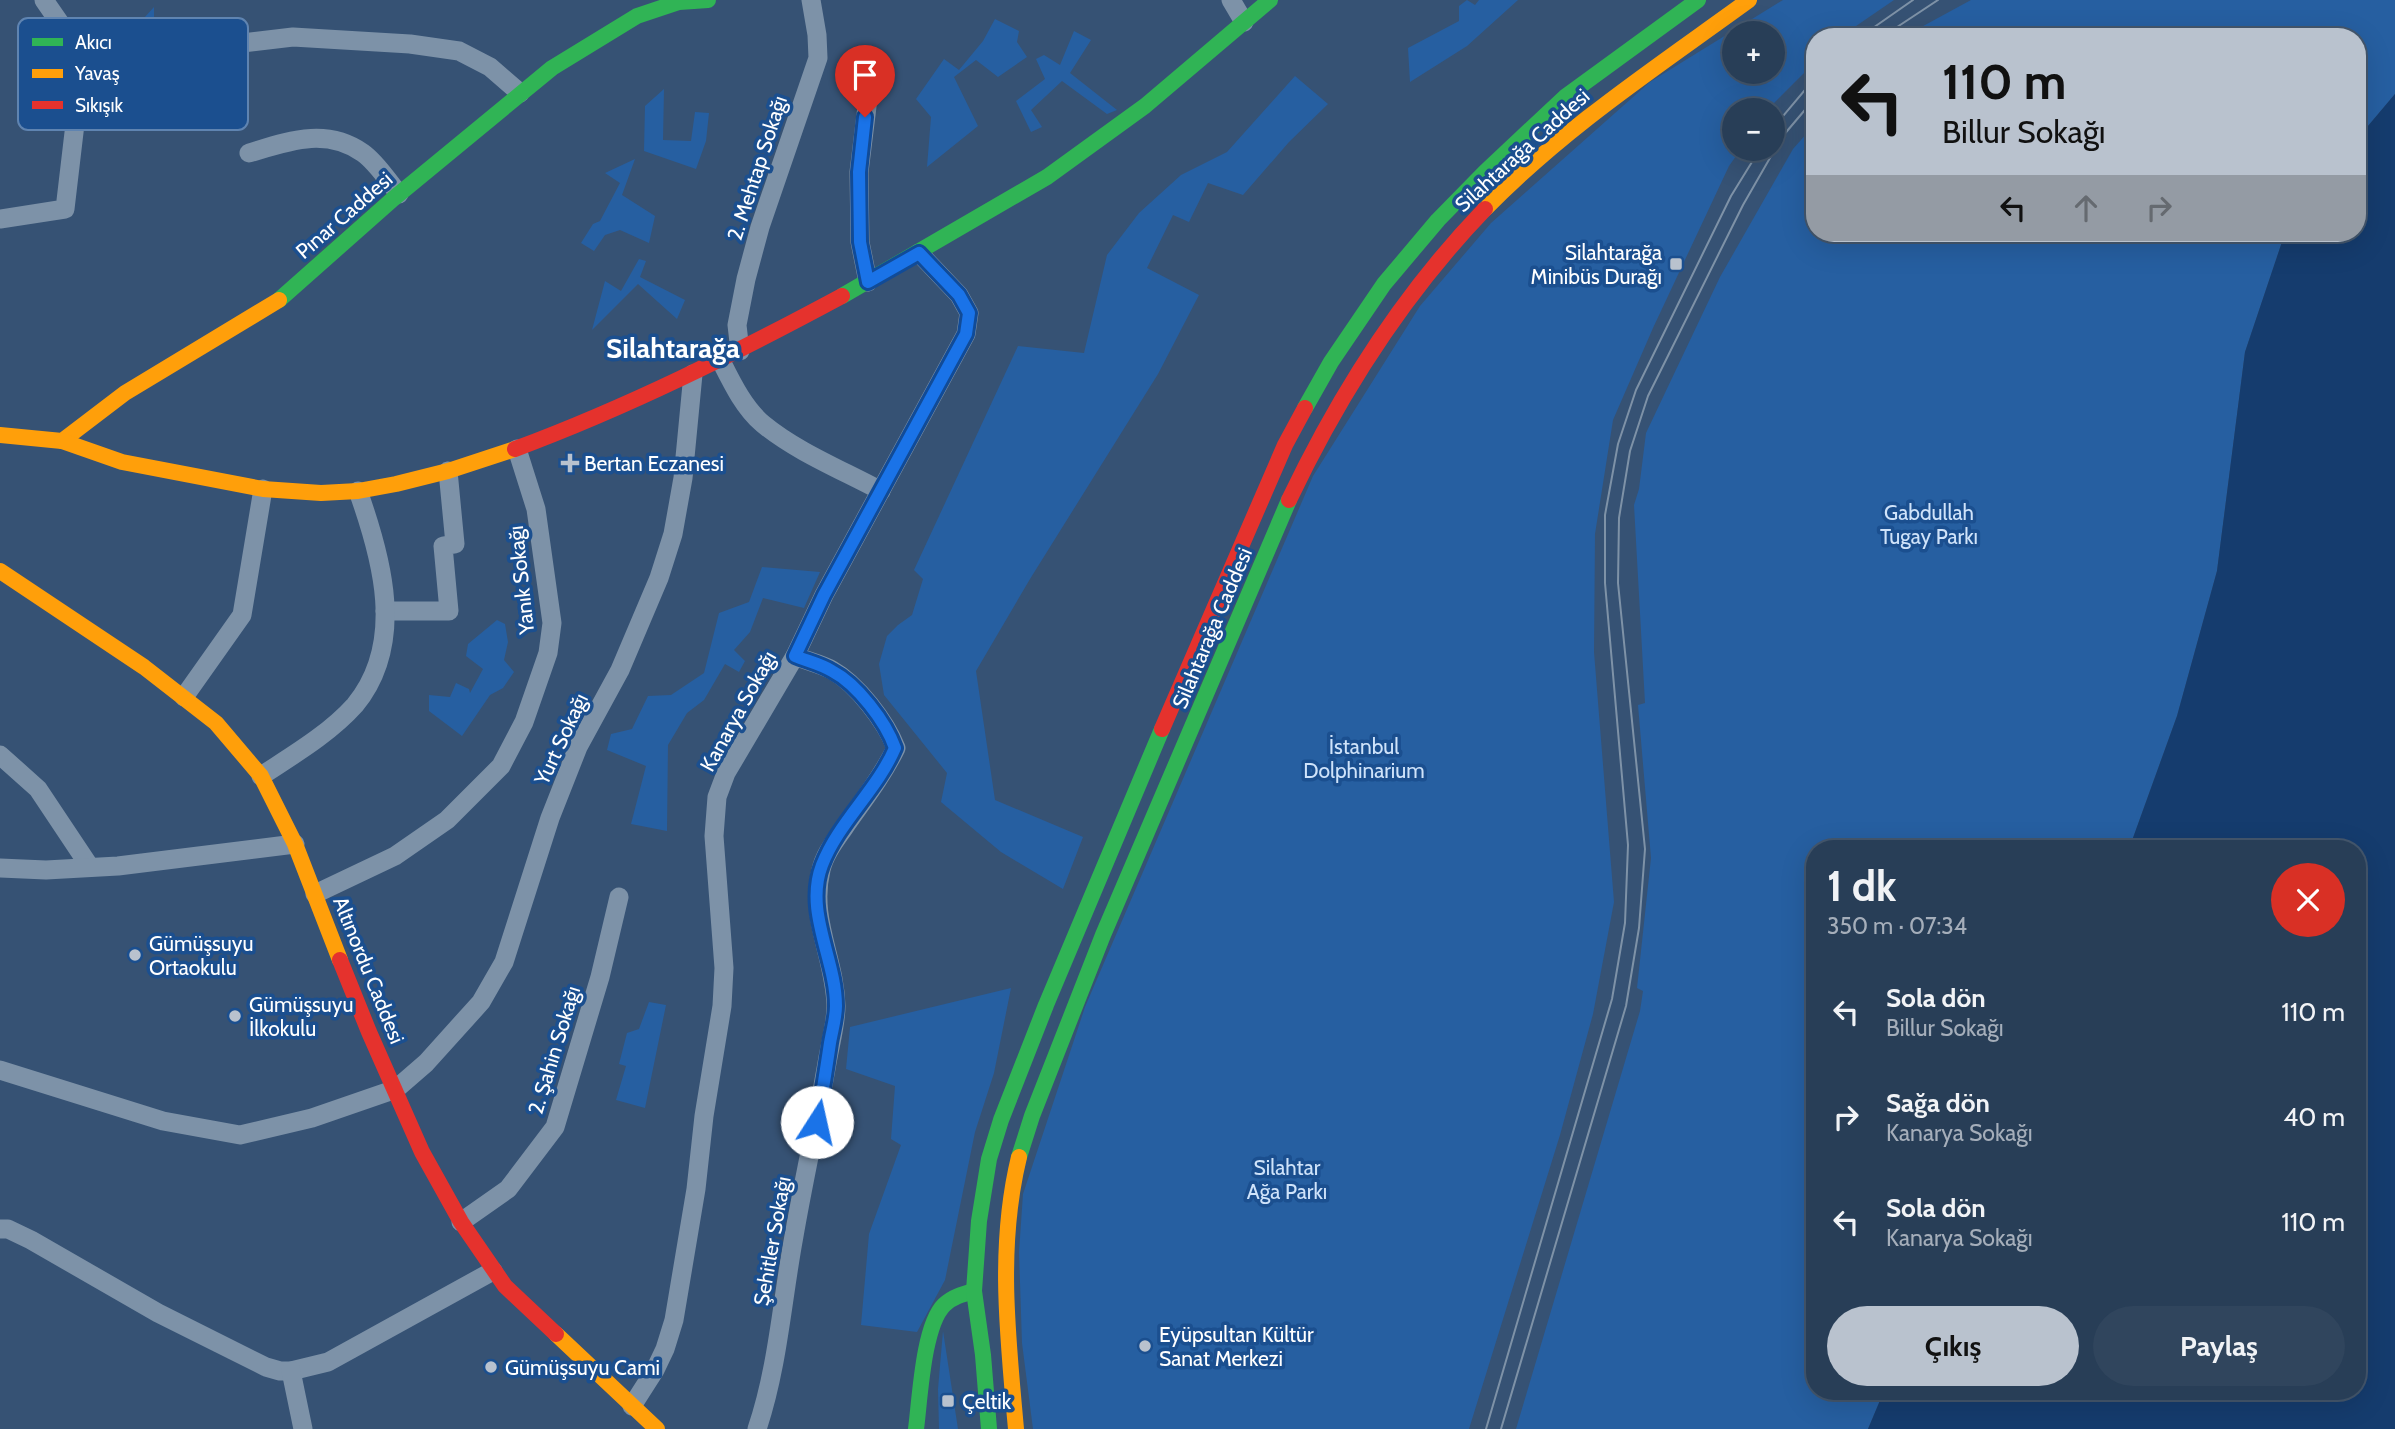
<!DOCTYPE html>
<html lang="tr">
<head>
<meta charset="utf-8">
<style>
  body { margin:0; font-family:Cabin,sans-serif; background:#30455d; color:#f1f3f6; height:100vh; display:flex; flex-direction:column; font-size:26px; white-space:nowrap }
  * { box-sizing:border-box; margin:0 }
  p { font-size:23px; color:#a5aeba }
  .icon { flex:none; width:38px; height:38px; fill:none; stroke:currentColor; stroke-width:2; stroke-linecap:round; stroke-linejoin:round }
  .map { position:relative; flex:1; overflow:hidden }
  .panel { position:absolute; left:1806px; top:840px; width:560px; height:560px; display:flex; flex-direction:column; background:#283e57; border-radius:28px; box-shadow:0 7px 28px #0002,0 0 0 2px #44576d }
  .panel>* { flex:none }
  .banner { position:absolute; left:1806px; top:28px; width:560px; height:214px; border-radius:28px; box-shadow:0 7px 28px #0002,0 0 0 2px #44576d; background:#b9c2ce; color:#111; overflow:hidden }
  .tools { position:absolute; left:1722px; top:21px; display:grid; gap:14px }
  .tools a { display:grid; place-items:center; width:63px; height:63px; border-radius:50%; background:#283e57; box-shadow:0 7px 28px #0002,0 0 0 2px #44576d; font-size:35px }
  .pin { position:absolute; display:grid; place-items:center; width:60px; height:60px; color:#fff; margin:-72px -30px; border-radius:50% 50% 50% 0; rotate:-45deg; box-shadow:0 0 7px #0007 }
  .pin .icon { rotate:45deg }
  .me { position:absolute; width:77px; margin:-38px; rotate:10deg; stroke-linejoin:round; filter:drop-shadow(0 0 5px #0008) }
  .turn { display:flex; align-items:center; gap:24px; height:147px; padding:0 21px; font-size:32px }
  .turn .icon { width:91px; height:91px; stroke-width:2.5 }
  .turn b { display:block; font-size:49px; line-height:60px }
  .lanes { display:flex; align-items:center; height:66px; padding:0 21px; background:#0003; justify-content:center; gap:35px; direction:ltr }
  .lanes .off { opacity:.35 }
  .round { display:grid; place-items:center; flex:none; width:74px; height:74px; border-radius:37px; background:#30455d }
  .headline { display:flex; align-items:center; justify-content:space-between; height:119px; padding:0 21px }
  h1 { font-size:42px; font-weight:800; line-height:52px }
  .primary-button { display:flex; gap:14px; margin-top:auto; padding:14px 21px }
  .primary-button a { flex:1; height:80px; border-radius:42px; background:#b9c2ce; color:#111; font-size:28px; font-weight:800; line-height:80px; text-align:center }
  .primary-button a+a { background:#30455d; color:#f1f3f6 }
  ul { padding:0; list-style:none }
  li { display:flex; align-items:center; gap:21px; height:105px; padding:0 21px }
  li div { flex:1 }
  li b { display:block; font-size:26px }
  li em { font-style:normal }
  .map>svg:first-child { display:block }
  .green { fill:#265fa1; fill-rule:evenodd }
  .water { fill:#153c6e }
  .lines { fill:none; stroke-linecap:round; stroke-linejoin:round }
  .street { stroke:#7d92a8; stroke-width:19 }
  .fast { stroke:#30b455; stroke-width:16 }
  .slow { stroke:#ff9f0a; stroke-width:16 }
  .jam { stroke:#e5322d; stroke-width:16 }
  .tram { stroke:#7e92a7; stroke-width:2 }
  .route-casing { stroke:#114b97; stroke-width:18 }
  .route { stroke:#1a73e8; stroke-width:12 }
  .poi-dot { fill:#b9c2ce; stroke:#1b4f8f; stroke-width:2.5 }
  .labels { text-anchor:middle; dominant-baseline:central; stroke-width:7; stroke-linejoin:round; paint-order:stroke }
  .street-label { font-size:21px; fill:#fff; stroke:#1b4f8f }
  .poi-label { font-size:21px; fill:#fff; stroke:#1b4f8f; text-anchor:start }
  .park-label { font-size:21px; fill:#cfe3fa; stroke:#1b4f8f }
  .district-label { font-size:28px; font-weight:bold; fill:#fff; stroke:#1b4f8f }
  .key { fill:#1b4f8f; stroke:#5f84b1; stroke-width:2 }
  .key-label { font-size:19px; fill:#fff }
</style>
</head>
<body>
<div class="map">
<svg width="2395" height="1429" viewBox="0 0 2395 1429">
  <rect width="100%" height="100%" fill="#365274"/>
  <g class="green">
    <polygon points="1467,0 1475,5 1479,0 1518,0 1467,46 1410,82 1408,48 1459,21 1459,6"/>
    <path d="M 1783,0 L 1894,0 L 1840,37 L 1815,37 L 1815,62 L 1767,110 L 1734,110 L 1734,149 L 1741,149 L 1729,166 L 1653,328 L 1613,420 L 1595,534 L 1594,652 L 1614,902 L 1593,1014 L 1560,1135 L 1469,1429 L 1033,1429 L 1022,1343 L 1019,1252 L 1023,1194 L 1085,1007 L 1313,476 L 1420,306 L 1491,223 L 1650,82 ZM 1734,33 L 1773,33 L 1773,72 L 1734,72 Z"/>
    <polygon points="1971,0 2395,0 2395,94 2357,139 2357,37 1907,37 1914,31"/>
    <polygon points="154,7 154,41 132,58 109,40 89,56 83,47 95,19 125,39"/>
    <polygon points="995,19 1019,31 1017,42 1027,57 998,77 976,60 954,77 978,126 927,167 931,117 916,99 944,59 959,70 983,41"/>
    <polygon points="1074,31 1091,40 1070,73 1117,110 1107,114 1062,81 1031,110 1042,127 1031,132 1016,101 1045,79 1036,59 1044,55 1060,65"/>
    <polygon points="1295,76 1328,104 1289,142 1243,195 1208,183 1189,222 1173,215 1147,268 1199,295 1158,374 1030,579 976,671 995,800 1083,837 1063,889 1001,852 941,802 947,773 884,695 879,664 887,636 898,625 912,615 923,579 914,570 1018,346 1084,353 1107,255 1139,213 1181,175 1227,152"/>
    <polygon points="664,89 663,140 691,141 695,112 709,113 706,141 696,169 644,151 645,106"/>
    <polygon points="1815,124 1815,233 2285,233 2245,352 2217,571 2177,716 2129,849 1815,849 1815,1391 1884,1391 1868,1429 1516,1429 1640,1011 1643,991 1637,988 1651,858 1638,705 1645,703 1634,505 1639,489 1646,433 1720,277 1793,149"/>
    <polygon points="635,159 622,195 655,216 649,243 620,230 605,235 594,251 581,243 593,224 600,221 620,183 605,173"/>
    <polygon points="639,259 646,261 640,277 685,300 677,319 638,284 592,330 605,281 621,291"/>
    <polygon points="762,567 820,572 804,608 763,598 750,632 734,650 745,661 739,672 725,664 704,700 687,713 668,745 667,831 631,824 646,766 607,750 611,734 632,729 648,696 671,695 704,673 719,613 749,602"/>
    <polygon points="497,620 505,624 508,642 504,660 514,672 503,688 490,695 462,736 429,711 429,695 450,697 456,683 469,689 470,693 483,669 466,656 468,644"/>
    <polygon points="1011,988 994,1073 975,1132 945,1280 917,1332 861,1325 869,1234 901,1145 891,1139 895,1086 846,1069 850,1027"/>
    <polygon points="649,1002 666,1005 645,1108 616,1100 626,1066 619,1064 627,1033 639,1029"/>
    <polygon points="943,1331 958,1429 939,1429 938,1389"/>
  </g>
  <polygon class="water" points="2395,94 2395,1429 1868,1429 1884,1391 2357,1391 2357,849 2129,849 2177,716 2217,571 2245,352 2285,233 2357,233 2357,139"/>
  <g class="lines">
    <g class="street">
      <polyline points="1231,0 1244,22"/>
      <polyline points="79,90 140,62 217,46 293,37 410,44 459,51 490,67 520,93"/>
      <path d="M 249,153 C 289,141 326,127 363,153 C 377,163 388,181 399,194"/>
      <polyline points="0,219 65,209 79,90 79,42 64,29 44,0"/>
      <polyline points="868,282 860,242 859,172 869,90"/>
      <polyline points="740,351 737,325 746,279 760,227 818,58 817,35 811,0"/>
      <path d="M 721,361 C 732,383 744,408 763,424 C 797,452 842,470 881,491"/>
      <polyline points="385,611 449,611 443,546 455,544 448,471"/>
      <polyline points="184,697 242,615 263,489"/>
      <polyline points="0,755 38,789 90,867"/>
      <path d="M 261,776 C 293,755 329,734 355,705 C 406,643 382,558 358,491"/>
      <polyline points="0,868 46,870 118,866 295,844"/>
      <polyline points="315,894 395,856 447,820 501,766 524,722 548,653 552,623 536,509 517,449"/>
      <polyline points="0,1070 163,1121 240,1135 312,1118 396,1089 426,1063 481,1002 504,962 550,818 578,747 620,670 659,578 673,534 683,478 693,374"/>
      <polyline points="461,1222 508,1189 555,1127 600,977 619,897"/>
      <polyline points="0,1229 8,1229 31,1240 158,1313 266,1367 280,1371 291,1371 328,1362 493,1271"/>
      <polyline points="291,1371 303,1429"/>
      <polyline points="632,1406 655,1370 665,1349 674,1320 696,1189 704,1116 722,1006 724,968 714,836 717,797 726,773 795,656 824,595 966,334 969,313 959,295 919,253"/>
      <path d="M 757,1429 C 778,1367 782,1300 794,1236 C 804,1178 817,1121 827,1063 C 830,1045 836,1024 836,1006 C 835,958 809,919 821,870 C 824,855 835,841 844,828 C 862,802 882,777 896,748 C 886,722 857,684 832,670 C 821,664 807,661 795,656"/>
    </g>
    <g class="fast">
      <polyline points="842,296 1047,177 1145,106 1270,0"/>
      <polyline points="279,300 393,199 552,68 637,16 679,2 708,0"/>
      <polyline points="1305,408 1331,362 1384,284 1438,220 1485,172 1565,97 1698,0"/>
      <polyline points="1019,1157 1032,1116 1103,935 1289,500"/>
      <path d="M 916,1429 C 920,1399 923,1326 944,1305 C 952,1297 963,1294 974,1291"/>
      <polyline points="989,1429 983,1355 974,1291 979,1221 989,1159 1001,1120 1046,1005 1162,729"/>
    </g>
    <g class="slow">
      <path d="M 1485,209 C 1565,127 1657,67 1749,0"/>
      <polyline points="0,435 62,441 125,393 279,300"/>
      <polyline points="62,441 122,462 263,489 321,493 358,491 396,484 448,471 515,449"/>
      <polyline points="0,571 144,667 216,723 261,776 295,844 340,960"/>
      <polyline points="556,1334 657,1429"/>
      <path d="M 1016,1429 C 1008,1338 997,1247 1019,1157"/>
    </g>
    <g class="jam">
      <path d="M 515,449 C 628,407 736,353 842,296"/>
      <path d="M 1289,500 C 1340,393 1403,294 1485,209"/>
      <polyline points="1162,729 1285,445 1305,408"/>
      <polyline points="340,960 369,1032 422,1152 461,1222 505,1286 556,1334"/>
    </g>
    <g class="tram">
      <polyline points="1860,37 1913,0"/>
      <polyline points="1882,37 1938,0"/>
      <polyline points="1773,128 1815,78"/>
      <polyline points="1486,1429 1612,999 1625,923 1628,845 1605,583 1605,515 1618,444 1636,390 1731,196 1760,149"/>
      <polyline points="1501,1429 1626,1006 1639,928 1645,849 1618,583 1619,518 1630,451 1648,396 1743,205 1782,137 1815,98"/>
    </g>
  </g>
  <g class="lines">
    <g class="route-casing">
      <path id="route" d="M 817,1122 C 822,1096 826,1070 830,1043 C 832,1031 836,1018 836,1006 C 836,959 804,912 822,865 C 838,823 877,790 895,748 C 886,722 857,684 832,671 C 821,664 807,661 795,656 L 824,595 L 966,334 L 969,313 L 959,295 L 919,253 L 868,282 L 860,242 L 859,172 L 865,117"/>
    </g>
    <use href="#route" class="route"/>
  </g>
  <g class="poi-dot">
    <rect x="1669" y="257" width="14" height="14" rx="3.5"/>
    <path d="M566.5 452.5h7v7h7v7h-7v7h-7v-7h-7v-7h7z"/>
    <circle cx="135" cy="955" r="7"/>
    <circle cx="235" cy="1016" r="7"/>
    <circle cx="1145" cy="1346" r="7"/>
    <circle cx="491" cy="1367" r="7"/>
    <rect x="941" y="1394" width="14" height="14" rx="3.5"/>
  </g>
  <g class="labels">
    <g class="street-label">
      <text transform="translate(1522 150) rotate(-42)">Silahtarağa Caddesi</text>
      <text transform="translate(757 168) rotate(-72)">2. Mehtap Sokağı</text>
      <text transform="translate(344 215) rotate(-41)">Pınar Caddesi</text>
      <text transform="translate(521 580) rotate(-96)">Yanık Sokağı</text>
      <text transform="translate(1212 628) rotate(-67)">Silahtarağa Caddesi</text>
      <text transform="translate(738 711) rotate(-61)">Kanarya Sokağı</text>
      <text transform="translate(561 739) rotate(-65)">Yurt Sokağı</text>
      <text transform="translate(369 970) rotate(68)">Altınordu Caddesi</text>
      <text transform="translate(554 1050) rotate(-73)">2. Şahin Sokağı</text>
      <text transform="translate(772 1241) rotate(-80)">Şehitler Sokağı</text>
    </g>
    <g class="poi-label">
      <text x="1662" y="252" text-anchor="end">Silahtarağa<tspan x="1662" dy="24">Minibüs Durağı</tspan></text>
      <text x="584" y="463">Bertan Eczanesi</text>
      <text x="149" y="943">Gümüşsuyu<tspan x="149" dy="24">Ortaokulu</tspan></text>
      <text x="249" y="1004">Gümüşsuyu<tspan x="249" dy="24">İlkokulu</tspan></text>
      <text x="1159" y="1334">Eyüpsultan Kültür<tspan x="1159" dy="24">Sanat Merkezi</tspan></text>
      <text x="505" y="1367">Gümüşsuyu Cami</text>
      <text x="962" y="1401">Çeltik</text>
    </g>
    <g class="park-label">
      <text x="1929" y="512">Gabdullah<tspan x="1929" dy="24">Tugay Parkı</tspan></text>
      <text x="1364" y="746">İstanbul<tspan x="1364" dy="24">Dolphinarium</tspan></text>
      <text x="1287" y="1167">Silahtar<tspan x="1287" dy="24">Ağa Parkı</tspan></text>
    </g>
    <g class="district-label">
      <text x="673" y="348">Silahtarağa</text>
    </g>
  </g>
  <rect x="18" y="18" width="230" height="112" rx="10" class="key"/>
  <rect x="32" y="38" width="31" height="8" fill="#30b455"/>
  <rect x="32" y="69" width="31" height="9" fill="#ff9f0a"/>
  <rect x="32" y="101" width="31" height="8" fill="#e5322d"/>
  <g class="key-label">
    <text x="75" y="49">Akıcı</text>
    <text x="75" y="80">Yavaş</text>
    <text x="75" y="112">Sıkışık</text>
  </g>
</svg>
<div class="tools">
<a>+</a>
<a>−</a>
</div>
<div class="pin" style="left:865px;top:117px;background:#d93025"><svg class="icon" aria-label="arrive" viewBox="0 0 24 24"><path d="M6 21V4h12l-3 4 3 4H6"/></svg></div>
<svg class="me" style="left:817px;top:1122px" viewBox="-20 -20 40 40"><circle r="19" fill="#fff"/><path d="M0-13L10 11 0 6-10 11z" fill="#1a73e8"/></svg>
<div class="banner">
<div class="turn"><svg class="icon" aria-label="left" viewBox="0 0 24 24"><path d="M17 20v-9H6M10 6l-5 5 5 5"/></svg><div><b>110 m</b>Billur Sokağı</div></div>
<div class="lanes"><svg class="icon" aria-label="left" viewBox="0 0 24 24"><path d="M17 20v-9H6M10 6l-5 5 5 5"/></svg><svg class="icon off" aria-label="ahead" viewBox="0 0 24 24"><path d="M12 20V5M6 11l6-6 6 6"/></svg><svg class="icon off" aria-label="right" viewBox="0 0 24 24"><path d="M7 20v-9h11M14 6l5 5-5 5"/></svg></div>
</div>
<section class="panel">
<div class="headline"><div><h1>1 dk</h1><p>350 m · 07:34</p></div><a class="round" style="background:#d93025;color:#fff"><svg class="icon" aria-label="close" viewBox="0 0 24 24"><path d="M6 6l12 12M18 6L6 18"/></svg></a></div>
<ul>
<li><svg class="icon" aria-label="left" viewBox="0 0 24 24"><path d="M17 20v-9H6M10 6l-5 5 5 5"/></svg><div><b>Sola dön</b><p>Billur Sokağı</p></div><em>110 m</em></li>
<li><svg class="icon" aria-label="right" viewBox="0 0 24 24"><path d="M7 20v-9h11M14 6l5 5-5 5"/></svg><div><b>Sağa dön</b><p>Kanarya Sokağı</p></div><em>40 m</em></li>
<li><svg class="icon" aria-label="left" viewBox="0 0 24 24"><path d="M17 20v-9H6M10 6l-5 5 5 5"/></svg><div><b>Sola dön</b><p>Kanarya Sokağı</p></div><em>110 m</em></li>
</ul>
<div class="primary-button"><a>Çıkış</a><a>Paylaş</a></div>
</section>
</div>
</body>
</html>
